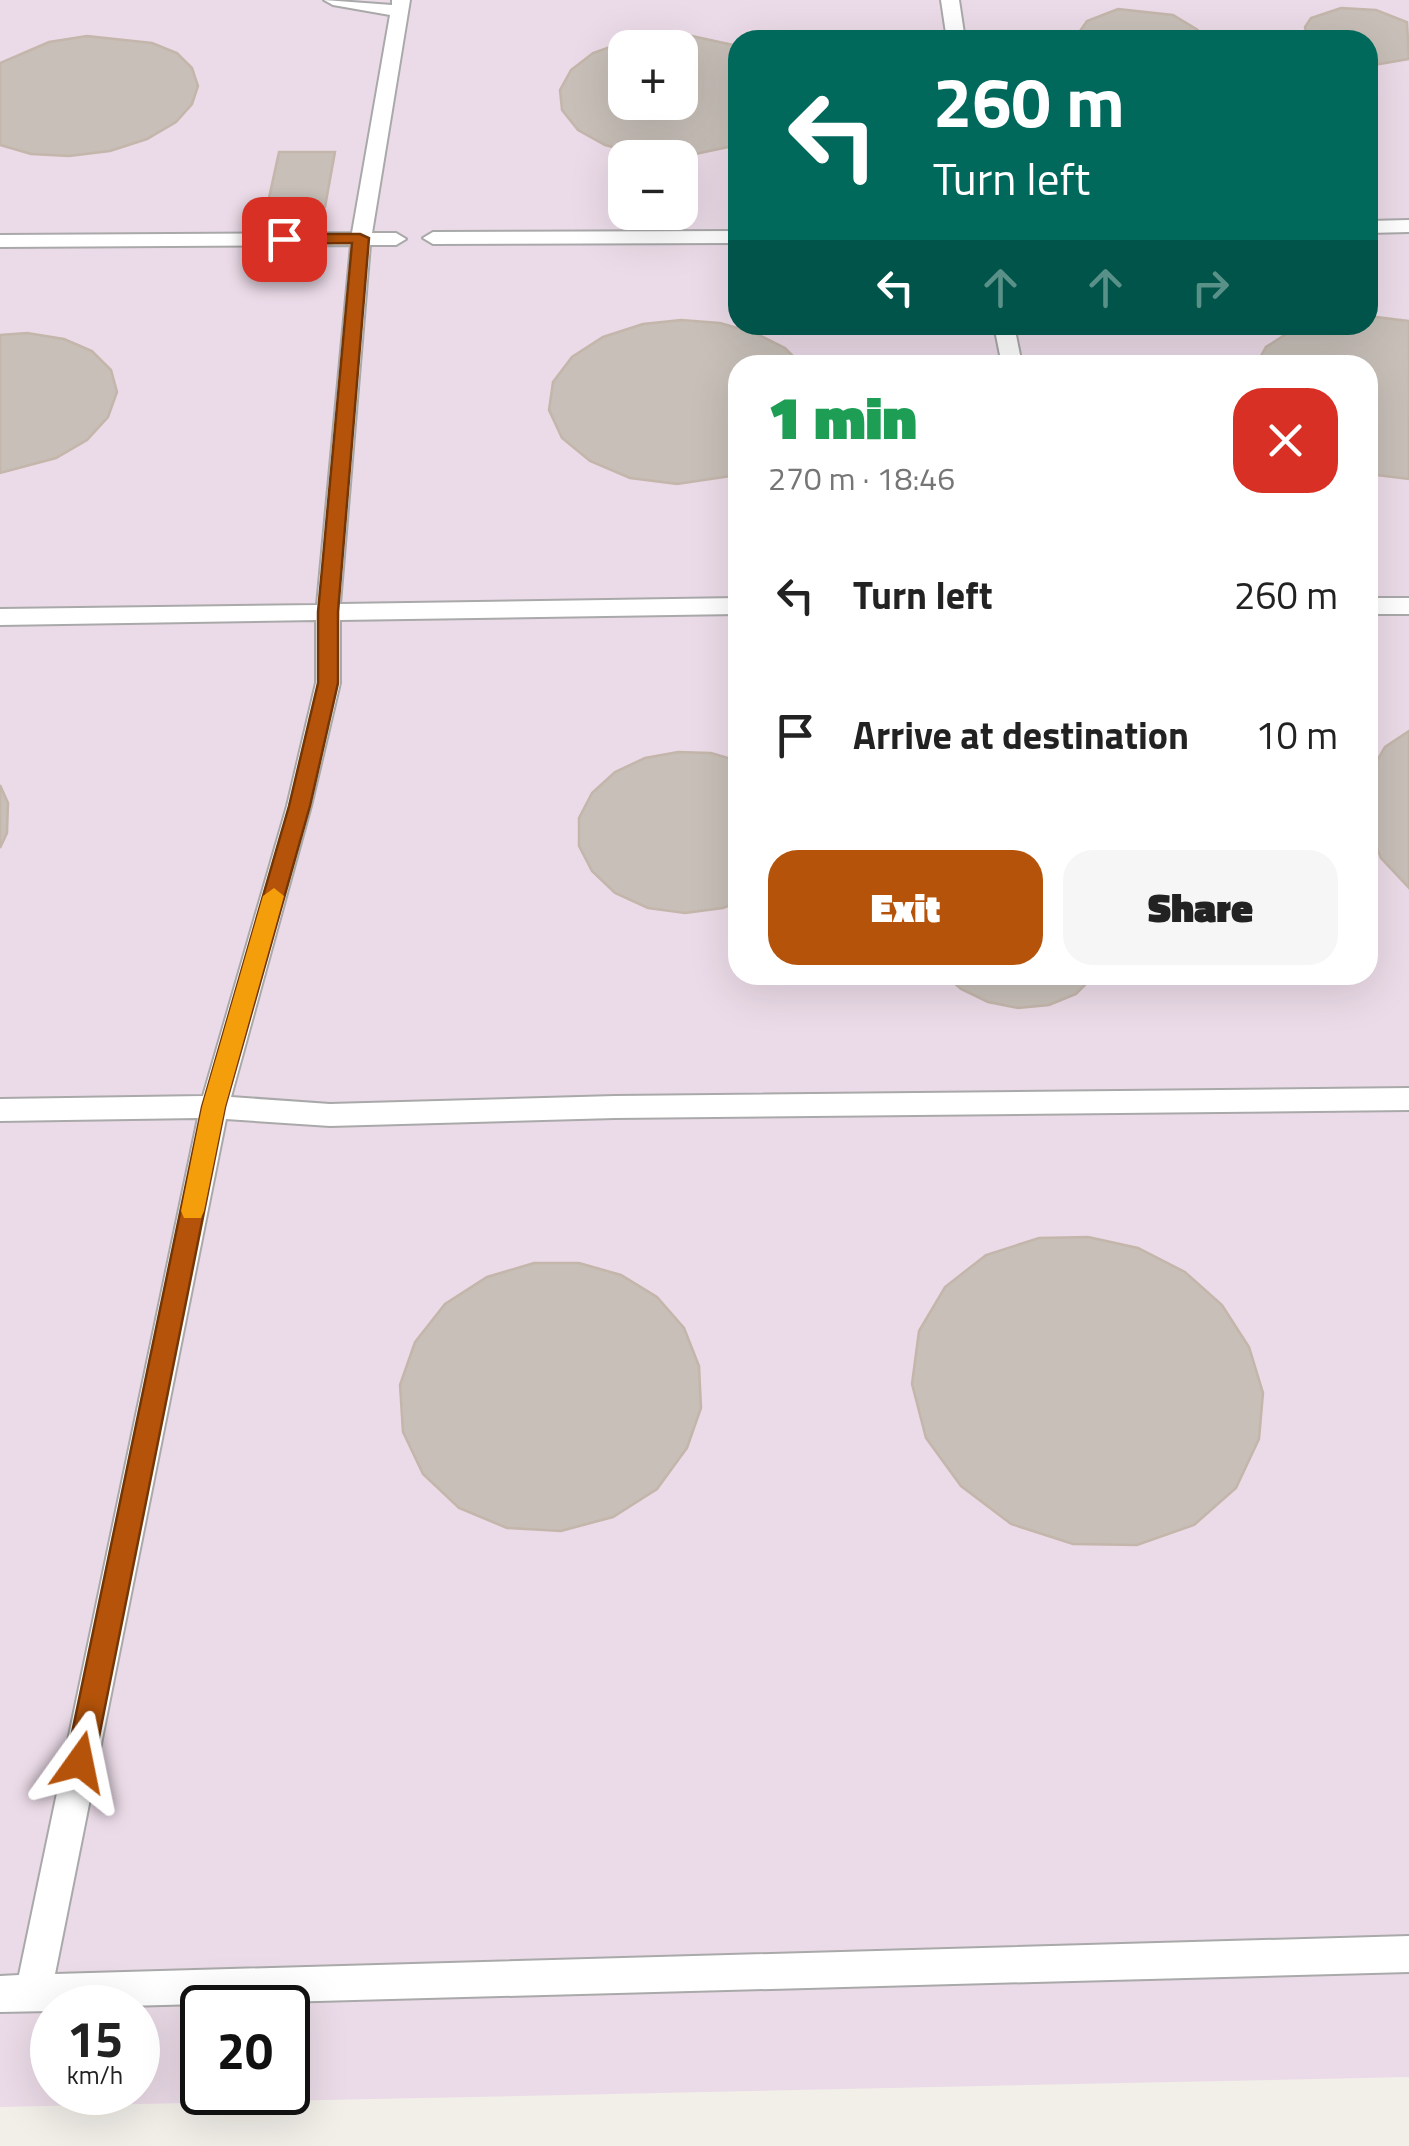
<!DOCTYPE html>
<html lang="en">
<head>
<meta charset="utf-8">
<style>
  body { margin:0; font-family:"Titillium Web",sans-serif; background:#f6f6f6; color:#222; height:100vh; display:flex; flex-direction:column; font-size:38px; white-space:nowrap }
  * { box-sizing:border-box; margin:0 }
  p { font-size:32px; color:#767676 }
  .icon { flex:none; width:55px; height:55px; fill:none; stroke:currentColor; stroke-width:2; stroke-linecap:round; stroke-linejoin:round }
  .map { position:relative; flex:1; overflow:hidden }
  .side { position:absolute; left:728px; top:355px; width:650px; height:630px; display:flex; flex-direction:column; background:#fff; border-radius:30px; box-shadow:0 10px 40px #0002 }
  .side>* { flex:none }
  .banner { position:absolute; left:728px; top:30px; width:650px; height:305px; border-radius:30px; box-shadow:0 10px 40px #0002; background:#00695c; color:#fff; overflow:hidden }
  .tools { position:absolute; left:608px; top:30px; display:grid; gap:20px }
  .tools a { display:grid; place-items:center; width:90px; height:90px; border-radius:20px; background:#fff; box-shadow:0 10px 40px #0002; font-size:50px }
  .speed { position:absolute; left:30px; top:1985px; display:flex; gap:20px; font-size:50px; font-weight:700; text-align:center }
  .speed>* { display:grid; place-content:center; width:130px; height:130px; border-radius:50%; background:#fff; box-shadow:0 10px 40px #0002; line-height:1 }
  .speed small { font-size:25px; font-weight:400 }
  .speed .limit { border:5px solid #111; border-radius:15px; background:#fff; color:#111 }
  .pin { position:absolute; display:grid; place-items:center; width:85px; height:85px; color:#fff; margin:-42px; border-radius:20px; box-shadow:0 5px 15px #0006 }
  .me { position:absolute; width:110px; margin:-55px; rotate:12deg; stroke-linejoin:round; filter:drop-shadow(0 0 8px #0008) }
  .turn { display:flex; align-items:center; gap:35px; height:210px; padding:0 40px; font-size:45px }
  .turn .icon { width:130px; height:130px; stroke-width:2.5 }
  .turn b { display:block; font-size:70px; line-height:85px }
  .lanes { display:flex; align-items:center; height:95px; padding:0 40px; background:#0003; justify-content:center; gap:50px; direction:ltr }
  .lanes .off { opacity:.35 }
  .round { display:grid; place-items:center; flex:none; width:105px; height:105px; border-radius:30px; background:#f6f6f6 }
  .head { display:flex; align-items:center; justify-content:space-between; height:170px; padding:0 40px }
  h1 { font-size:60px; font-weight:800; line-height:75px; color:#1e9e55 }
  .button { display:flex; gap:20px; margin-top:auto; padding:20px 40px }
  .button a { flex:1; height:115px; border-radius:30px; background:#b45309; color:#fff; font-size:40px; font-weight:800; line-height:115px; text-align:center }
  .button a+a { background:#f6f6f6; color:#222 }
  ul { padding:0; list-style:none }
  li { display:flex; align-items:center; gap:30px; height:140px; padding:0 40px }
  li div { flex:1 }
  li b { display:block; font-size:38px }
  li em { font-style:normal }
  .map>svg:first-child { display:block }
  .industrial { fill:#ebdbe8; fill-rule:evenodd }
  .building { fill:#c7bfb8; stroke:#c4b6ab; stroke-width:2.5; fill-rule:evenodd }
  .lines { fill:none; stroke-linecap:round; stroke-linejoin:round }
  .lane-casing { stroke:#a9a9a9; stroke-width:4 }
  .lane { fill:#fff; fill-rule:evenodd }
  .route { fill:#b45309; stroke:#753606; stroke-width:2.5 }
  .slow { fill:#f59e0b }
</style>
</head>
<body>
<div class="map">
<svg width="1409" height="2146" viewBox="0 0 1409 2146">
  <rect width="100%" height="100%" fill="#f2efe9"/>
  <path class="industrial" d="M 0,0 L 1409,0 L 1409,2077 L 0,2107 ZM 738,40 L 1368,40 L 1368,325 L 738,325 ZM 625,48 L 680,48 L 680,102 L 625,102 ZM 625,158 L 680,158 L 680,212 L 625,212 ZM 738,365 L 1368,365 L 1368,975 L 738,975 ZM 52,2008 L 138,2008 L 138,2092 L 52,2092 ZM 202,2008 L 288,2008 L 288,2092 L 202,2092 Z"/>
  <g class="building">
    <polygon points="1341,8 1376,10 1407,22 1409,59 1368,66 1368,40 1307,40 1305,27 1311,18"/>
    <polygon points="1118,9 1173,15 1198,30 1202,40 1081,40 1080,31 1087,21"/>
    <polygon points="87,36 152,43 177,53 192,68 198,86 192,104 176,122 147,139 110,151 69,156 31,154 0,145 0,63 49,42"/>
    <path d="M 658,36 L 692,36 L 738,46 L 738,145 L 681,157 L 641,154 L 605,145 L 578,130 L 562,110 L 560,90 L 571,70 L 593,53 L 624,42 ZM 625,48 L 680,48 L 680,102 L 625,102 Z"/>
    <polygon points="279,152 335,152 325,207 267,207"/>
    <polygon points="1368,316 1409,321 1409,479 1368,474 1368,365 1256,365 1266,347 1294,329 1306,325 1368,325"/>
    <polygon points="681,320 720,323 755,333 785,348 802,365 738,365 738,475 677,484 630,478 590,461 562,438 549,410 553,382 572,357 603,337 643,324"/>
    <polygon points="27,333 64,339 92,351 111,370 117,392 108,417 87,440 56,458 0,473 0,335"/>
    <polygon points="1409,731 1409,888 1381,858 1368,826 1368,776 1385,747"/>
    <polygon points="678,752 711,753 738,761 738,902 723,908 685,913 648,908 615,893 592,871 579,846 579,818 592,793 615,772 645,758"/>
    <polygon points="0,785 8,803 7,833 0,848"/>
    <polygon points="945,975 1095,975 1076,994 1049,1005 1018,1008 988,1002 961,989"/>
    <polygon points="1088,1237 1138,1248 1185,1272 1222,1305 1249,1347 1263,1393 1259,1439 1236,1488 1194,1525 1137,1545 1073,1544 1011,1524 961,1486 926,1438 912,1384 919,1331 945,1287 986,1255 1039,1238"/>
    <polygon points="534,1263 579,1263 621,1275 657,1297 684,1328 699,1366 701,1408 687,1448 657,1489 613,1517 561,1531 507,1528 459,1508 423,1474 403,1432 400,1385 415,1342 445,1304 487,1277"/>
  </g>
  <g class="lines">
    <g class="lane-casing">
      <g id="lane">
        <polygon points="324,0 392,5 392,0 410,0 372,233 396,233 406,239 396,245 370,245 340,604 738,598 738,614 340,620 340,683 311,806 231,1097 330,1104 615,1096 1409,1088 1409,1110 615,1118 330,1126 226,1119 55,1974 1409,1936 1409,1972 52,2008 52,2011 0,2012 0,1976 19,1975 198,1118 0,1121 0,1099 203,1096 287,806 316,683 316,620 0,625 0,609 317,605 351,245 0,247 0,235 352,233 390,15 333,5"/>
        <polygon points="941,0 959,0 965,40 947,40"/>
        <polygon points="1409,220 1409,232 1368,233 1368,221"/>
        <polygon points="738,231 738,243 433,244 423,238 433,232"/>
        <polygon points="994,325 1014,325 1022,365 1002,365"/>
        <rect x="1368" y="598" width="41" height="16"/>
      </g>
    </g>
    <use href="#lane" class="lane"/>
  </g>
  <polygon class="route" points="360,234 369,238 338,612 338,683 310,806 225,1107 94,1762 90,1772 80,1776 70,1772 66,1762 202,1107 289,806 318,683 318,612 352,243 284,244 276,239 284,234"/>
  <polygon class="slow" points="274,888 284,896 225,1107 204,1211 201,1218 184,1218 181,1211 202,1107 263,896"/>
</svg>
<div class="tools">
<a>+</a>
<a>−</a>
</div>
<div class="speed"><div>15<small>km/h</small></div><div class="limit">20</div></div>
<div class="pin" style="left:284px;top:239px;background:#d93025"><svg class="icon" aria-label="arrive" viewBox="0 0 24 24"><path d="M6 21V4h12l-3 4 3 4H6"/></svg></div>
<svg class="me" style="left:80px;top:1762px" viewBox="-20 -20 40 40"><path d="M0-17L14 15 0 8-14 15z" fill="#b45309" stroke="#fff" stroke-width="4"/></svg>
<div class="banner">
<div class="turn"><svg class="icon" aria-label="left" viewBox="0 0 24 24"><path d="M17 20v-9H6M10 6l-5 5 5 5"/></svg><div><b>260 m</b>Turn left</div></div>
<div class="lanes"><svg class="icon" aria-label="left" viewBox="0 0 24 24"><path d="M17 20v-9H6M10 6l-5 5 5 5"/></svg><svg class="icon off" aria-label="ahead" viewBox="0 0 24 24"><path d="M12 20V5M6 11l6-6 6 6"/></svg><svg class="icon off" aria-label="ahead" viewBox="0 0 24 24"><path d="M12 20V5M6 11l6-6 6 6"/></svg><svg class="icon off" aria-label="right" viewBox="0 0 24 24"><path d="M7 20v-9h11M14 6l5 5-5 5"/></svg></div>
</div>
<section class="side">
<div class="head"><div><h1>1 min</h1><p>270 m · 18:46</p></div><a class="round" style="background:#d93025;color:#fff"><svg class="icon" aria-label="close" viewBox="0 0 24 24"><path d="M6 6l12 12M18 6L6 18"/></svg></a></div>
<ul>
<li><svg class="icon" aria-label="left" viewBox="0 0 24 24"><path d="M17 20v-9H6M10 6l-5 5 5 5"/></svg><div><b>Turn left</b></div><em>260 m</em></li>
<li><svg class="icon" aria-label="arrive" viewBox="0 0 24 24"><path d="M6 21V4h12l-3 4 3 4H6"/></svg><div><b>Arrive at destination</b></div><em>10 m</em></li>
</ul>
<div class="button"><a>Exit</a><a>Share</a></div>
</section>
</div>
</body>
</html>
